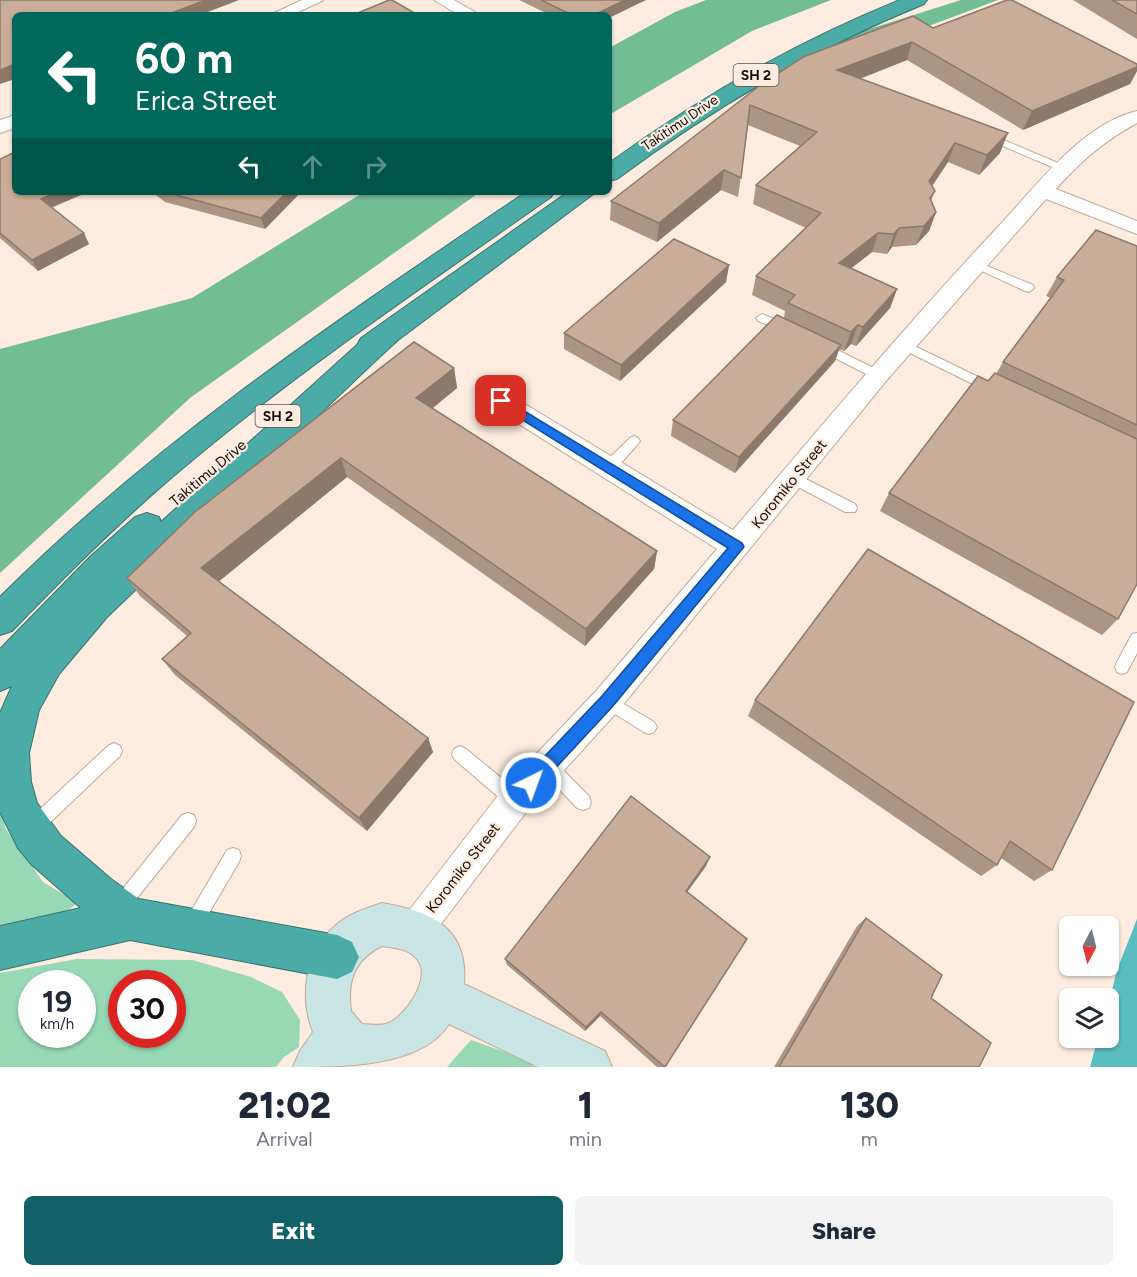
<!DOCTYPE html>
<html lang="en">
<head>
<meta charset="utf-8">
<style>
  body { margin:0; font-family:Figtree,sans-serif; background:#f2f2f3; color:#1f2937; height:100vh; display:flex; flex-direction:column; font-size:22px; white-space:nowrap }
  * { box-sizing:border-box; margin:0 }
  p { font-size:20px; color:#747a83 }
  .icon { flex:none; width:33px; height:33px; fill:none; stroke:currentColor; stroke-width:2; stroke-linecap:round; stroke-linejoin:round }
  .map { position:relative; height:1067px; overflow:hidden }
  .panel { display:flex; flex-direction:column; background:#fff; flex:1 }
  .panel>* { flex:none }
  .guide { position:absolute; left:12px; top:12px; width:600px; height:183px; border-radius:9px; box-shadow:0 2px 4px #0004; background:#00695c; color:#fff; overflow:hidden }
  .needle { width:39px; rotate:187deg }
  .buttons { position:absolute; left:1059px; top:916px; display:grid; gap:12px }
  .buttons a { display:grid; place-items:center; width:60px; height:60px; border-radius:9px; background:#fff; box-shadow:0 2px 4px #0004; font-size:30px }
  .speed { position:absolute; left:18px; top:970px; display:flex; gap:12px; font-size:30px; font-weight:700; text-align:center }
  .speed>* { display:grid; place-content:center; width:78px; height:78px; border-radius:50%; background:#fff; box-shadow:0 2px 4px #0004; line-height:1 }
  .speed small { font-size:15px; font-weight:400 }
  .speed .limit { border:9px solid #d22; background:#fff; color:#111 }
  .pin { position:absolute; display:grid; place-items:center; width:51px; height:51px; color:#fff; margin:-26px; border-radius:12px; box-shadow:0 3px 9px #0006 }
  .me { position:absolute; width:66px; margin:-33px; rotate:42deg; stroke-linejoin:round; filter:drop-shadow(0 0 4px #0008) }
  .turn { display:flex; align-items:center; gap:21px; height:126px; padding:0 24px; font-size:27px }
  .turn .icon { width:78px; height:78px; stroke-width:2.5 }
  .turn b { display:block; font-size:42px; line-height:51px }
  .lanes { display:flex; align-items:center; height:57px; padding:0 24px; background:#0003; justify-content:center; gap:30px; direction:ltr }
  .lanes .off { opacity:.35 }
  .eta { display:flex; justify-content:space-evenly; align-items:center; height:102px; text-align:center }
  .eta b { font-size:36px; font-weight:800; line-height:42px }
  .cta { display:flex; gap:12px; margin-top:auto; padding:12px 24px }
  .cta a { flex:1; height:69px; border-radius:9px; background:#126169; color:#fff; font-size:24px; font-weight:800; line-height:69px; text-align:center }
  .cta a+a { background:#f2f2f3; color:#1f2937 }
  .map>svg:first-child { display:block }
  .green { fill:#97d8b5; fill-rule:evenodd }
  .forest { fill:#72bd96 }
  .water { fill:#5abec0 }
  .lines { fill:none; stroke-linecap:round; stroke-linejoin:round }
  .lane-casing { stroke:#c4a994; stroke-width:2 }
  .street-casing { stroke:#c4a994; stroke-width:2 }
  .secondary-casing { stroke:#c4a994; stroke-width:2 }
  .highway-casing { stroke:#38746f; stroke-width:2 }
  .lane { fill:#fff; fill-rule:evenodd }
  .street { fill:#fff; fill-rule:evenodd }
  .secondary { fill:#c9e6e5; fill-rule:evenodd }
  .highway { fill:#4baca7; fill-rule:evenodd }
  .wall { fill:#ad9583 }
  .shaded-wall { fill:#8d796a }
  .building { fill:#c9ad98; stroke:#8d796a; stroke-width:1.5 }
  .route { fill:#1a73e8; stroke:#114b97; stroke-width:1.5 }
  .labels { text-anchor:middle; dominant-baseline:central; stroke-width:4.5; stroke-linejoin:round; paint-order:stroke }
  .shield { fill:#fdecdf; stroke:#5b5047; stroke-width:1.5 }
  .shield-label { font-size:14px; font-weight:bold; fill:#160d06 }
  .far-street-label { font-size:14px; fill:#160d06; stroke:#fdecdf }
  .street-label { font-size:15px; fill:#160d06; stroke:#fdecdf }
</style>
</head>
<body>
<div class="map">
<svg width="1137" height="1067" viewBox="0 0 1137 1067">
  <rect width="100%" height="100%" fill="#fdecdf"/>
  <g class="green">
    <polygon points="0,804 5,828 43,882 78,903 68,910 0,925"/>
    <path d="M 77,959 L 192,960 L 251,977 L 282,992 L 300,1020 L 299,1047 L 284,1057 L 276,1067 L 0,1067 L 0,973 ZM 32,984 L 82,984 L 82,1035 L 32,1035 ZM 122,984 L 172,984 L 172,1035 L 122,1035 Z"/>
    <polygon points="471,1040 527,1060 534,1067 447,1067"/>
  </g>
  <g class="forest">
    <polygon points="706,0 831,0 752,31 609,115 609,48 675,12"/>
    <polygon points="961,0 998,0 894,39 830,55 837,44 860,32"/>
    <polygon points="364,192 480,192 190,398 0,573 0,349 192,298"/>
  </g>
  <polygon class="water" points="1137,919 1137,1067 1090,1067 1098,1038 1108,1038 1109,1002 1117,970"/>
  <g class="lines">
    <g class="lane-casing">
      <g id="lane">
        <polygon points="987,133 1065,166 1067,168 1059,170 984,138 982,136"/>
        <polygon points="975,261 1033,285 1034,288 1029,292 1025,291 971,266 971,262"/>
        <polygon points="762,314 791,326 793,329 787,333 758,321 756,318"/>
        <polygon points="904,341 995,385 997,388 995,391 987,391 900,348 898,345"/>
        <polygon points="823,343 882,372 884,375 878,379 874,378 819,350 817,347 819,344"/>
        <polygon points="634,436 638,438 640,441 638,444 614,471 604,471 603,467 604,463 630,438"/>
        <polygon points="794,473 855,504 857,508 855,512 845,512 789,482 788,478"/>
        <polygon points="1137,633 1137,653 1127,672 1122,674 1117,672 1115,667 1117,662 1132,634"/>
        <polygon points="607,694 654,722 657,727 654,732 649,734 644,732 602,706 599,701 602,696"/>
        <polygon points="114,743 120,746 122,751 120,756 38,834 32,836 26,834 24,828 26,822 108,746"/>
        <polygon points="460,746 466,749 521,794 523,800 521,806 515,808 509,806 454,759 452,754 454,749"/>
        <polygon points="547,757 553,760 589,796 591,802 589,808 583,810 577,808 541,770 539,765 541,760"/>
        <polygon points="188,813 194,815 196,821 194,827 125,913 119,916 113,913 110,907 113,901 182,815"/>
        <polygon points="233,848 239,850 241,856 239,862 199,930 193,933 187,930 184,924 187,918 227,850"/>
      </g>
    </g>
    <g class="street-casing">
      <g id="street">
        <polygon points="302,0 324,0 292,15 270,15"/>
        <polygon points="434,0 454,0 480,15 459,15"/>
        <path d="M 1137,111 L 1137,123 C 1104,141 1081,161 1056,189 L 1137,221 L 1137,234 L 1046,199 L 886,381 L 618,711 L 527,811 L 428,941 L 416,947 L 404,941 L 398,929 L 404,917 L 503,789 L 596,691 L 717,549 L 492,407 L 489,401 L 492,395 L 501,392 L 510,395 L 733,530 C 819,429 905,326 996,229 C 1034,189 1081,124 1137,111 Z"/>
        <polygon points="15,115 15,128 0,133 0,120"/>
      </g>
    </g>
    <g class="secondary-casing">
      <path id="secondary" d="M 382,903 C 430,911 469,927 464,984 L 605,1051 L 612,1067 L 538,1067 L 449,1024 C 422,1067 344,1067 293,1067 L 300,1051 L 313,1032 C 299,997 305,951 336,925 C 348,914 367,908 382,903 ZM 382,946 C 395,948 407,948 417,959 C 433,977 405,1018 386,1024 C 379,1026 370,1024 362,1024 L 351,1011 C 347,981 354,960 382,946 Z"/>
    </g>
    <g class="highway-casing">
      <g id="highway">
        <path d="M 900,0 L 927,0 L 924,4 C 813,49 713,108 617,179 L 609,181 L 609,163 C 700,97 796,42 900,0 Z"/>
        <path d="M 526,192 L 554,192 L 551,197 C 424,286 295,373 177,473 C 119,522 65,576 12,631 L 0,635 L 0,597 C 158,439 342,317 526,192 Z"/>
        <polygon points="568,192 596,192 398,340 372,364 107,617 59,674 39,710 29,753 31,782 37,803 61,836 111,879 139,899 337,935 352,942 359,957 352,972 337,979 130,940 0,970 0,926 81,908 32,865 18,848 0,812 0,713 12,686 0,691 0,649 91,556 135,517 147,513 159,517 161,522 357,345 361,338"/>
      </g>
    </g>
    <use href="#lane" class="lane"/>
    <use href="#street" class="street"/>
    <use href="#secondary" class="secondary"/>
    <use href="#highway" class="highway"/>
  </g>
  <g class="wall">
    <polygon points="519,0 646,0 609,15 550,15"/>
    <polygon points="1073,0 1137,0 1137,39"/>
    <polygon points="933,28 1137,64 1137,71 1130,84 1023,130 907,60 860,79 1000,153 979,175 948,162 932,186 935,191 931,201 936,212 929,231 916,245 892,247 887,254 872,252 851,268 897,289 890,308 856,346 851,344 844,351 839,349 835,361 735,473 671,436 673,420 784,318 785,311 752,295 756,276 806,228 753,204 756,185 800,146 748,125 738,197 721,190 657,242 610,220 611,201 763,83"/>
    <polygon points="0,159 15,192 79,192 81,195 51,207 89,244 38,271 0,238"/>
    <polygon points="152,192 301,192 265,229 165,202"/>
    <polygon points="1137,246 1137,584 1118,619 1102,635 880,511 889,493 988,381 996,374 1003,362 1051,298 1046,296 1057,277"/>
    <polygon points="729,265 726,282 620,381 564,349 564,333"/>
    <polygon points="454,368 457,388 433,408 657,551 654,569 585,646 347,477 218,582 428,738 433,752 367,831 175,675 162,659 187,636 140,596 127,578"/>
    <polygon points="868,549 1052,870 1034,881 1001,858 997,865 981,876 748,716 755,700"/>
    <polygon points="706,866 687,892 664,1067 657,1067 600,1016 585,1031 507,965 505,959"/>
    <polygon points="866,918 931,998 979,1067 774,1067 857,926"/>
  </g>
  <g class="shaded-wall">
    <polygon points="206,0 239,0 200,15 166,15"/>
    <polygon points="625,0 646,0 609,18 609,15 594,15"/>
    <polygon points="912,42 907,60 833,89 837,70"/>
    <polygon points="15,64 15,79 0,84 0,70"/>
    <polygon points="1137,67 1137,71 1130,84 1023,130 1032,111"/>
    <polygon points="1008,133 1000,153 979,175 987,155"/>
    <polygon points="955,143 948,162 922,201 929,181"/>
    <polygon points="724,170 721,190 657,242 659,223"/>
    <polygon points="57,192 79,192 81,195 46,210 41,199"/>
    <polygon points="287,192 301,192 265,229 261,218"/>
    <polygon points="936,212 929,231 916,245 924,226"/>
    <polygon points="899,228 892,247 887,254 894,234"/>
    <polygon points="84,233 89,244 38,271 32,260"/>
    <polygon points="878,233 872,252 834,282 839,263"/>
    <polygon points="729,265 726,282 620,381 621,365"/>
    <polygon points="897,289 890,308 856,346 863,327"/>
    <polygon points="858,325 851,344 844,351 851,332"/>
    <polygon points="841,345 835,361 735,473 739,457"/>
    <polygon points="454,368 457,388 420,418 416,398"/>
    <polygon points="341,458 347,477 212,587 201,568"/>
    <polygon points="657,551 654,569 585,646 586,629"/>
    <polygon points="428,738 433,752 367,831 359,818"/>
    <polygon points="710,857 706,866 682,899 686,891"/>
    <polygon points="601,1012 600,1016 585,1031 586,1027"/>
  </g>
  <g class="building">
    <polygon points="0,0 206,0 166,15 15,15 15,64 0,70"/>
    <polygon points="389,0 392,0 418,15 353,15"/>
    <polygon points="541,0 625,0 594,15 572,15"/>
    <polygon points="1007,0 1012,0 1137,64 1137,67 1032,111 912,42 837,70 1008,133 987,155 955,143 929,181 935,191 930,198 936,212 924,226 899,228 894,234 878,233 839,263 897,289 863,327 858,325 851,332 788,303 795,295 756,276 821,213 756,185 817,132 750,105 741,178 724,170 659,223 611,201 763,83 803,57 913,16 933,28"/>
    <polygon points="1112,0 1137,0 1137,14"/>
    <polygon points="15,152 15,192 57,192 41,199 84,233 32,260 0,233 0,159"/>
    <polygon points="165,192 287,192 261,218"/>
    <polygon points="1096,230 1137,246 1137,425 1003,362 1064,280 1057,277"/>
    <polygon points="674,239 729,265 621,365 564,333"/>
    <polygon points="777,315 841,345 739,457 673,420"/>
    <polygon points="414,342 454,368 416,398 657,551 586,629 341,458 201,568 428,738 359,818 162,659 191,633 127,578 195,512"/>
    <polygon points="995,373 1137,439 1137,584 1118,619 889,493 978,376 988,381"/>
    <polygon points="868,549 1134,702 1052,870 1010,841 997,865 755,700"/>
    <polygon points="631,796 710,857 686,891 747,939 665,1067 601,1012 586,1027 505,959"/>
    <polygon points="866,918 942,975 931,998 991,1043 979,1067 779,1067"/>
  </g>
  <polygon class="route" points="501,397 742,543 744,547 613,706 537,788 531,791 525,788 523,783 525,777 602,696 728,548 497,404 497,398"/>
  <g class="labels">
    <g class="shield">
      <rect x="733.5" y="64" width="45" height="22" rx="4.5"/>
      <rect x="255.5" y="405" width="45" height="22" rx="4.5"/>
    </g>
    <g class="shield-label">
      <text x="756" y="75">SH 2</text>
      <text x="278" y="416">SH 2</text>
    </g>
    <g class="far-street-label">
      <text transform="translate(680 123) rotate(-34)">Takitimu Drive</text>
    </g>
    <g class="street-label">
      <text transform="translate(208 473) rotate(-40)">Takitimu Drive</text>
      <text transform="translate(789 484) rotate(-51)">Koromiko Street</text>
      <text transform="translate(463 868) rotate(-52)">Koromiko Street</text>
    </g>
  </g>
</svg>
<div class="buttons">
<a><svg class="needle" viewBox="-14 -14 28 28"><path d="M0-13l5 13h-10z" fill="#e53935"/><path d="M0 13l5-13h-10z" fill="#747a83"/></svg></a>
<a><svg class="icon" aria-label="layers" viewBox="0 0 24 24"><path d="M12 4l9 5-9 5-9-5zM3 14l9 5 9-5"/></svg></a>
</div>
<div class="speed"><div>19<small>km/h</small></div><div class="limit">30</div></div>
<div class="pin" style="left:501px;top:401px;background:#d93025"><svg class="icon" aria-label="arrive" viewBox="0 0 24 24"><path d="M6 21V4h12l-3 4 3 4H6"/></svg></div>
<svg class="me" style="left:531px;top:783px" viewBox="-20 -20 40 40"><circle r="17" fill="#1a73e8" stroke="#fff" stroke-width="3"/><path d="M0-11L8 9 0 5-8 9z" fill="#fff"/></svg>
<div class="guide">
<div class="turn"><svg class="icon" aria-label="left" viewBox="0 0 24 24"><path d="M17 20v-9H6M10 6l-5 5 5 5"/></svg><div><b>60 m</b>Erica Street</div></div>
<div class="lanes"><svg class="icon" aria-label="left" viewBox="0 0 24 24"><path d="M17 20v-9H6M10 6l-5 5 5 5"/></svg><svg class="icon off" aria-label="ahead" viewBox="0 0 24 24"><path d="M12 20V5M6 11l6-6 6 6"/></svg><svg class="icon off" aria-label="right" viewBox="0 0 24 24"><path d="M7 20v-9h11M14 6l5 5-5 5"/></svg></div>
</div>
</div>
<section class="panel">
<div class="eta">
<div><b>21:02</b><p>Arrival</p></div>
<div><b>1</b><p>min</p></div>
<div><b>130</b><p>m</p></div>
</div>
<div class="cta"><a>Exit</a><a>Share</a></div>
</section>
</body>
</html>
